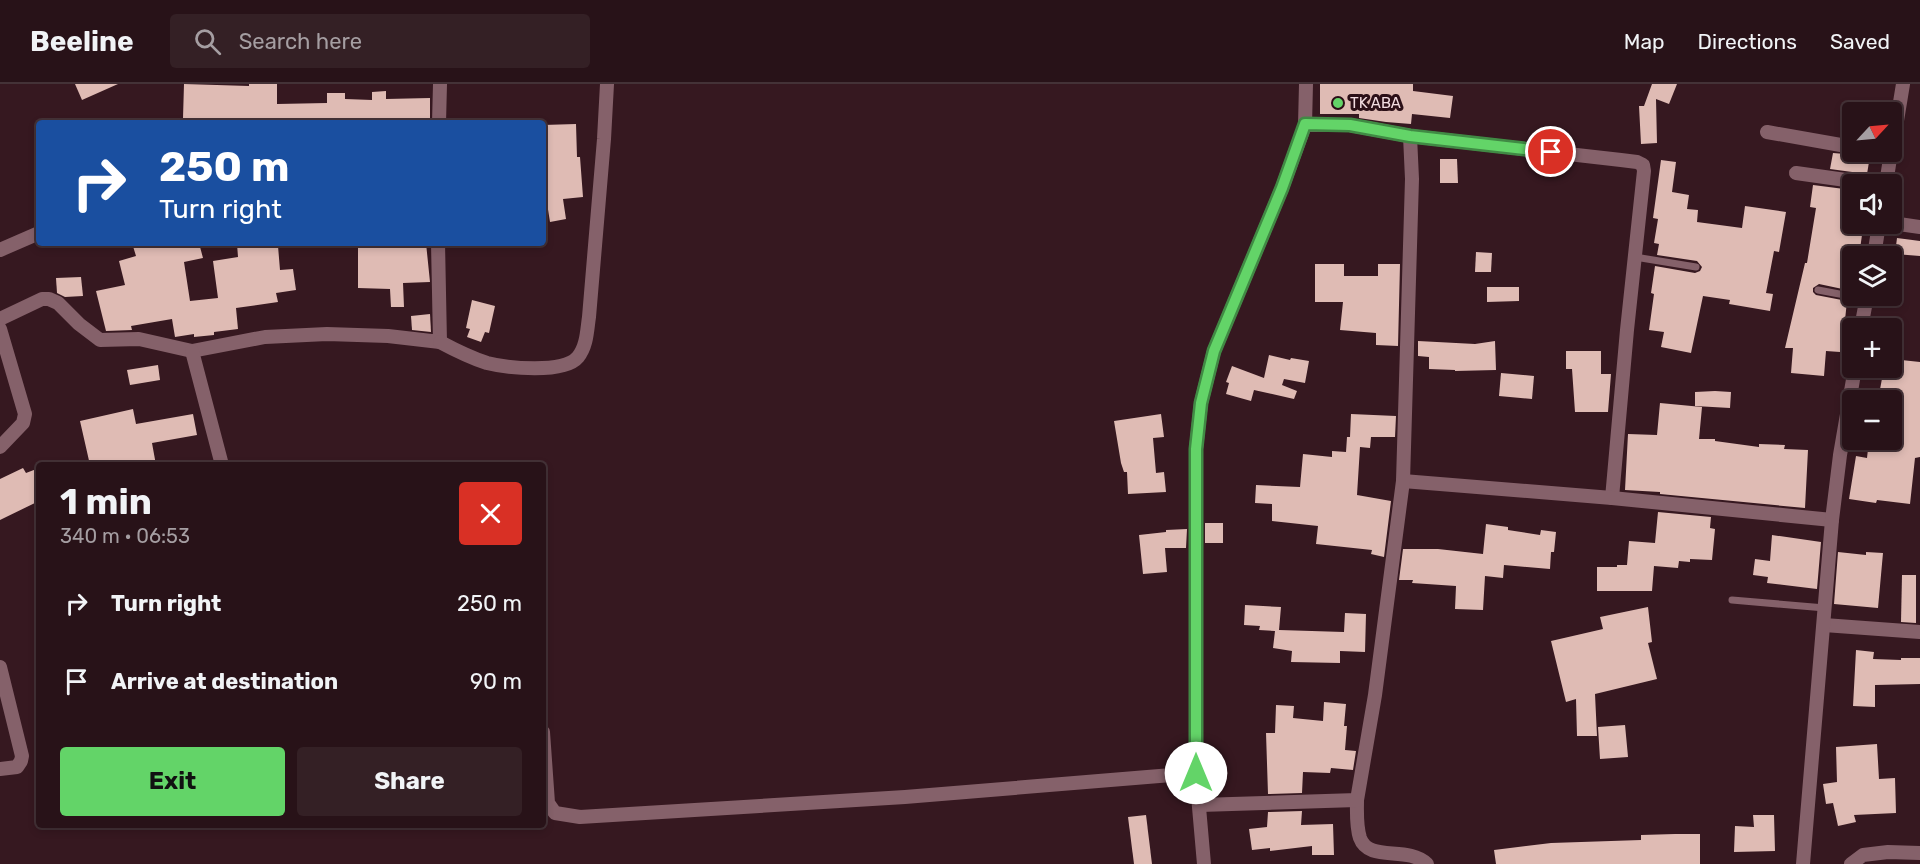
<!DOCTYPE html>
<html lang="en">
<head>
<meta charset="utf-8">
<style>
  body { margin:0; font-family:Rubik,sans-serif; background:#342025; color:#f1f3f6; height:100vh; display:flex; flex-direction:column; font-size:22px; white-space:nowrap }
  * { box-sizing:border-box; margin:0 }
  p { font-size:20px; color:#a59ea2 }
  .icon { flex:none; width:33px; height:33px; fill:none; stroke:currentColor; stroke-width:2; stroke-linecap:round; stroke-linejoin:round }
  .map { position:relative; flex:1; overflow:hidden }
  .sheet { position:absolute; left:36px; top:378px; width:510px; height:366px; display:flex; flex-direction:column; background:#281218; border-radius:6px; box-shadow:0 3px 9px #0003,0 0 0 2px #443237 }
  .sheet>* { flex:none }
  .guide { position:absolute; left:36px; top:36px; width:510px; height:126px; border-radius:6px; box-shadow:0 3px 9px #0003,0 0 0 2px #443237; background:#1a4fa0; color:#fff; overflow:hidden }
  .needle { width:39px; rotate:64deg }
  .controls { position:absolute; left:1842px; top:18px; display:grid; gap:12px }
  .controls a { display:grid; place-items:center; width:60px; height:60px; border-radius:6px; background:#281218; box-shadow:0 3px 9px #0003,0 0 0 2px #443237; font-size:30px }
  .pin { position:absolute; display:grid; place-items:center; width:51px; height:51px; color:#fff; margin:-26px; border:3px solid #fff; border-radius:50%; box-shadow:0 2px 6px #0007 }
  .me { position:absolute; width:66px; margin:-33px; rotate:0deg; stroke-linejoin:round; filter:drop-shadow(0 0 4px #0008) }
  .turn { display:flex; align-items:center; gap:21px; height:126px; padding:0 24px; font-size:27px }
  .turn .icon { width:78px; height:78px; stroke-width:2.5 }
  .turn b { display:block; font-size:42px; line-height:51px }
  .round { display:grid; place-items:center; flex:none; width:63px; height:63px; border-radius:6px; background:#342025 }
  .summary { display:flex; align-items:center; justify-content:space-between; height:102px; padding:0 24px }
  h1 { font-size:36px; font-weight:700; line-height:45px }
  .cta { display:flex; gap:12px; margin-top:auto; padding:12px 24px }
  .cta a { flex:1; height:69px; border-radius:6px; background:#63d468; color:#111; font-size:24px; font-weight:700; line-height:69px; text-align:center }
  .cta a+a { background:#342025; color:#f1f3f6 }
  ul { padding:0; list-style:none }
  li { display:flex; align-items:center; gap:18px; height:78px; padding:0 24px }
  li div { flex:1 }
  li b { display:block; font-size:22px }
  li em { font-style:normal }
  header { display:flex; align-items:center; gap:36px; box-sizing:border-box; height:84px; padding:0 30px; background:#281218; border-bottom:2px solid #443237 }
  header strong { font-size:28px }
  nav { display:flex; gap:33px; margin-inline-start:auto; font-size:21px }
  .search { width:420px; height:54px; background:#342025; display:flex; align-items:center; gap:15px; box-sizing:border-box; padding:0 21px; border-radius:6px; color:#a59ea2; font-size:22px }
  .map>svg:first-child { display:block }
  .building { fill:#dfbbb4 }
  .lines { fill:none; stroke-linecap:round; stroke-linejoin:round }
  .service { stroke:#85616a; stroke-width:7 }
  .minor { stroke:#85616a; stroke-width:14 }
  .route-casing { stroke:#408a44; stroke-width:15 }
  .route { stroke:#63d468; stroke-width:10 }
  .poi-dot { fill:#63d468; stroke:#2b0f17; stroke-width:2 }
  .labels { text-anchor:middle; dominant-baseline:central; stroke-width:6; stroke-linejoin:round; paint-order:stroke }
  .poi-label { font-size:15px; fill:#f2dde1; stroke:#2b0f17; text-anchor:start }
</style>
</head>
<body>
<header>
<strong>Beeline</strong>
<div class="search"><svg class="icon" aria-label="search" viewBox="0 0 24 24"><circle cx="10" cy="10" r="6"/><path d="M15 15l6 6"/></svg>Search here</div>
<nav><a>Map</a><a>Directions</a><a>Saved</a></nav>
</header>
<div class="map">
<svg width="1920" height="780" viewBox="0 0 1920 780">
  <rect width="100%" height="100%" fill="#361820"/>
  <g class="building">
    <polygon points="75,0 118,0 82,16"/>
    <polygon points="184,0 249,2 249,0 277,0 277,20 327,19 327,9 345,9 345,15 372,16 372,8 386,7 386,15 430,14 430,39 234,39 234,36 183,34"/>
    <polygon points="1320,0 1413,0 1413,7 1453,12 1450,34 1412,30 1411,40 1386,38 1359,34 1359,30 1320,30"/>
    <polygon points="1652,0 1677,0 1669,20 1656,15 1657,59 1641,60 1639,22 1644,22"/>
    <polygon points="576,40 577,73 580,73 583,113 563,115 566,135 550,138 543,94 543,41"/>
    <polygon points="1833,69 1870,72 1867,90 1830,85"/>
    <polygon points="1440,75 1457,75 1458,99 1440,99"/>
    <polygon points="1661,76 1676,78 1672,108 1689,111 1687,125 1698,126 1697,138 1742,144 1745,122 1786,128 1779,168 1774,167 1766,209 1773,210 1770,227 1729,220 1730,216 1703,212 1691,269 1661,263 1664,248 1649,246 1654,210 1651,209 1655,182 1695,189 1700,187 1702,183 1697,177 1657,171 1659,160 1654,159 1658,135 1653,134"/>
    <polygon points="1813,101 1852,106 1852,149 1862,151 1859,172 1852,172 1852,207 1819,200 1813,204 1813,208 1816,211 1847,217 1845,236 1842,236 1840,268 1826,267 1824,292 1791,289 1793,264 1785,264 1805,179 1807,179 1816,124 1810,123"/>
    <polygon points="1897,154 1920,157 1920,172 1895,170"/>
    <polygon points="132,159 199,159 203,174 184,178 190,217 218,214 213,177 238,173 237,160 244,159 271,159 271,163 278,162 280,186 293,185 296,206 276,209 278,218 236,224 238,245 214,248 214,251 194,253 194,250 175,253 172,235 131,242 132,246 106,247 96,207 125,201 119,177 136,172"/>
    <polygon points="358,159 426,159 430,198 403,199 404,223 391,223 390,205 358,204"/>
    <polygon points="1476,168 1492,169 1491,188 1475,188"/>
    <polygon points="1315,180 1344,180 1344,192 1378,192 1378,180 1400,180 1398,262 1376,261 1376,249 1340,246 1343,218 1315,218"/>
    <polygon points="81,193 83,212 65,213 57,209 56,194"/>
    <polygon points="1487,203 1519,203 1519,217 1487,218"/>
    <polygon points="472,216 495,222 489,249 485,248 481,258 467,253 470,245 466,244"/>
    <polygon points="430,230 431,248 412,246 411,232"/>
    <polygon points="1418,257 1475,260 1495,257 1496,286 1455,287 1455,286 1429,285 1429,273 1418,272"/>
    <polygon points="1566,267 1601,267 1601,290 1611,290 1608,328 1575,328 1572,285 1566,285"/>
    <polygon points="1269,271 1290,276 1291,274 1309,277 1305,299 1284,295 1282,301 1297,307 1294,315 1254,306 1251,317 1226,310 1229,299 1226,298 1232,282 1264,294"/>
    <polygon points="1892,275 1920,278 1920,373 1915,374 1910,420 1877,416 1876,419 1849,415 1856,372 1867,374 1869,356 1892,356 1892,316 1878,316 1884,284 1892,284"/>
    <polygon points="158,281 160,296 130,301 127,286"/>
    <polygon points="1501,289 1534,292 1532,315 1499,312"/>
    <polygon points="1715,307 1731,308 1730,324 1695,322 1695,308"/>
    <polygon points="1660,319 1702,323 1699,355 1715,355 1715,357 1759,363 1759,360 1785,361 1784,365 1808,366 1805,424 1660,410 1660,408 1625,406 1628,350 1657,351"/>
    <polygon points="133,325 136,340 193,330 197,351 152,359 156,381 90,381 80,337"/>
    <polygon points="1161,330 1164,353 1153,354 1156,389 1164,388 1166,408 1128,410 1127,388 1124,388 1121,379 1114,337"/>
    <polygon points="1351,330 1396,332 1395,353 1371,353 1370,364 1360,363 1357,411 1391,417 1384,473 1371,470 1372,466 1316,460 1318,442 1272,437 1272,420 1255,419 1256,401 1300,403 1303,370 1332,373 1332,367 1346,368 1347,353 1350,353"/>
    <polygon points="23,384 26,389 39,384 39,417 0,436 0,395"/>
    <polygon points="1658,428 1711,433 1710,444 1715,445 1712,476 1690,475 1690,478 1679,477 1678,484 1654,482 1652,507 1597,507 1597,483 1617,483 1617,481 1627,481 1629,457 1655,459"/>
    <rect x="1205" y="439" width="18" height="20"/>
    <polygon points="1486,440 1508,443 1508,446 1540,451 1541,446 1556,448 1554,468 1551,468 1550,485 1504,481 1503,494 1485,492 1483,526 1455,525 1456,502 1412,499 1413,496 1399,496 1403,465 1438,465 1483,470"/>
    <polygon points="1187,445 1186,464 1165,464 1167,488 1143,490 1139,451 1166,448 1166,446"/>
    <polygon points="1772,451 1821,458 1817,505 1767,499 1768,493 1753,491 1755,475 1770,477"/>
    <polygon points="1838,468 1866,471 1866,468 1883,469 1878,524 1834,520"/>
    <polygon points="1902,491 1916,491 1916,539 1901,538"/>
    <polygon points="1245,521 1281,523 1279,546 1344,548 1345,529 1366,530 1365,568 1340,567 1340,579 1291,578 1292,567 1273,564 1275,547 1259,546 1260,542 1244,541"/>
    <polygon points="1648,523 1652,558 1648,559 1657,595 1595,610 1597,652 1577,652 1576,615 1566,618 1551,557 1603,545 1600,533"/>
    <polygon points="1856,566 1874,568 1873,575 1901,576 1901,574 1920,574 1920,600 1875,601 1875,623 1853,622"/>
    <polygon points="1324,618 1346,620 1344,642 1347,642 1345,666 1356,667 1353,686 1331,684 1330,689 1303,688 1302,709 1268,710 1266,649 1275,649 1276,621 1294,622 1293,634 1323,637"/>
    <polygon points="1625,641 1628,673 1600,675 1598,643"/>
    <polygon points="1877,660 1879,695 1895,694 1896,729 1854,731 1856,738 1838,742 1833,719 1826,720 1823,700 1837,698 1836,663"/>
    <polygon points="1302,727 1301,741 1333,740 1334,771 1312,771 1312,762 1270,767 1270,764 1252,766 1249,745 1267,743 1268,728"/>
    <polygon points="1146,731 1152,780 1134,780 1128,733"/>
    <polygon points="1753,731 1774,731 1775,767 1734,768 1735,742 1754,743"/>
    <polygon points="1675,750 1700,750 1700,780 1496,780 1494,766 1551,759 1641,756 1641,751"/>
  </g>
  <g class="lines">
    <g class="service">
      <polyline points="1635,173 1696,183"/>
      <polyline points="1818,206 1866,215"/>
      <polyline points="1732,516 1825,524"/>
    </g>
    <g class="minor">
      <polyline points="439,39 440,0"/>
      <polyline points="1767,48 1852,63"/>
      <polyline points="1410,52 1621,76 1637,78 1643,81 1644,87 1627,246 1612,414"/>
      <polyline points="1892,67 1903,0"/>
      <polyline points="1796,89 1874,100"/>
      <polyline points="1886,100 1891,68"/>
      <polyline points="1892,139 1920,143"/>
      <polyline points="0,166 39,149"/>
      <polyline points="1874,172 1879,140"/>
      <polyline points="0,235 42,215 49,215 58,219 79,240 100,256 139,255 192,267 265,253 327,250 388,252 440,258 438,159"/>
      <polyline points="1861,244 1867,212"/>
      <polyline points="0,245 25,330 23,339 0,363"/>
      <path d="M 440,258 C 455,266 471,274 487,279 C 507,284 564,290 578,273 C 587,262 587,246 589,233 L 604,55 L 607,0"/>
      <polyline points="192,267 222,381"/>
      <polyline points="1403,397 1612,414 1832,436"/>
      <polyline points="1824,541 1920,548"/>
      <polyline points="0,583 22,672 21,677 17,683 0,685"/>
      <polyline points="543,648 548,719 555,729 580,733 905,713 1196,689"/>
      <path d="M 1357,716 C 1357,728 1356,742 1360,754 C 1369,779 1407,761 1427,780"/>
      <polyline points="1200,721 1357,716 1375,611 1403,397 1412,95 1410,52 1350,41 1305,41"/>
      <polyline points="1204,780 1196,689 1196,365 1201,319 1214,267 1282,104 1305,41 1306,0"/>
      <polyline points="1803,780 1832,436 1840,371 1855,284"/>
      <polyline points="1851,780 1863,771 1888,768 1920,769"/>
    </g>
  </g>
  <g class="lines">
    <g class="route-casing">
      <polyline id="route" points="1196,689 1196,365 1201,319 1214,267 1282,104 1305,40 1350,41 1410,52 1551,68"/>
    </g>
    <use href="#route" class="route"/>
  </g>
  <circle class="poi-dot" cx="1338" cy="19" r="6"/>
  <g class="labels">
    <g class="poi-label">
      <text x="1350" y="19">TK ABA</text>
    </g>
  </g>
</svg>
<div class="controls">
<a><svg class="needle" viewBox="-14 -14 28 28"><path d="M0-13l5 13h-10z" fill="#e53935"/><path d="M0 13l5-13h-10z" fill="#a59ea2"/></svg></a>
<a><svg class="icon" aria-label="sound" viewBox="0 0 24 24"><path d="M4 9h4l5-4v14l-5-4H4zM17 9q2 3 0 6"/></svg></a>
<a><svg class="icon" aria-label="layers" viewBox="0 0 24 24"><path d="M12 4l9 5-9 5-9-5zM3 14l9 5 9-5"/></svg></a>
<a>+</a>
<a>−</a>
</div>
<div class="pin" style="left:1551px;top:68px;background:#d93025"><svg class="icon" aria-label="arrive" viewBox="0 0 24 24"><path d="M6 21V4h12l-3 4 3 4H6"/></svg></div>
<svg class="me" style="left:1196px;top:689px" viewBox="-20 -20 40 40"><circle r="19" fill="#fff"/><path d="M0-13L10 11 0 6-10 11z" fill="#63d468"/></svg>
<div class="guide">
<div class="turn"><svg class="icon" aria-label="right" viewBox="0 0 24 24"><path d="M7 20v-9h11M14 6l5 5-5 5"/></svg><div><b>250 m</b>Turn right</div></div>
</div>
<section class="sheet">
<div class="summary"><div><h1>1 min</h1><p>340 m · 06:53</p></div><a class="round" style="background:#d93025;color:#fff"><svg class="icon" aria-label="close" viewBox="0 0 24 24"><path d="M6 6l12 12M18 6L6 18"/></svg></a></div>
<ul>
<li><svg class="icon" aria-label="right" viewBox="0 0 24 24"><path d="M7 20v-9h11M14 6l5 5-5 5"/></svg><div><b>Turn right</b></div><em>250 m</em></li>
<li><svg class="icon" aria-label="arrive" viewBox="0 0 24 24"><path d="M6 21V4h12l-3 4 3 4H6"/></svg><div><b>Arrive at destination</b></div><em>90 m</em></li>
</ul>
<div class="cta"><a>Exit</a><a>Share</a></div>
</section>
</div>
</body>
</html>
